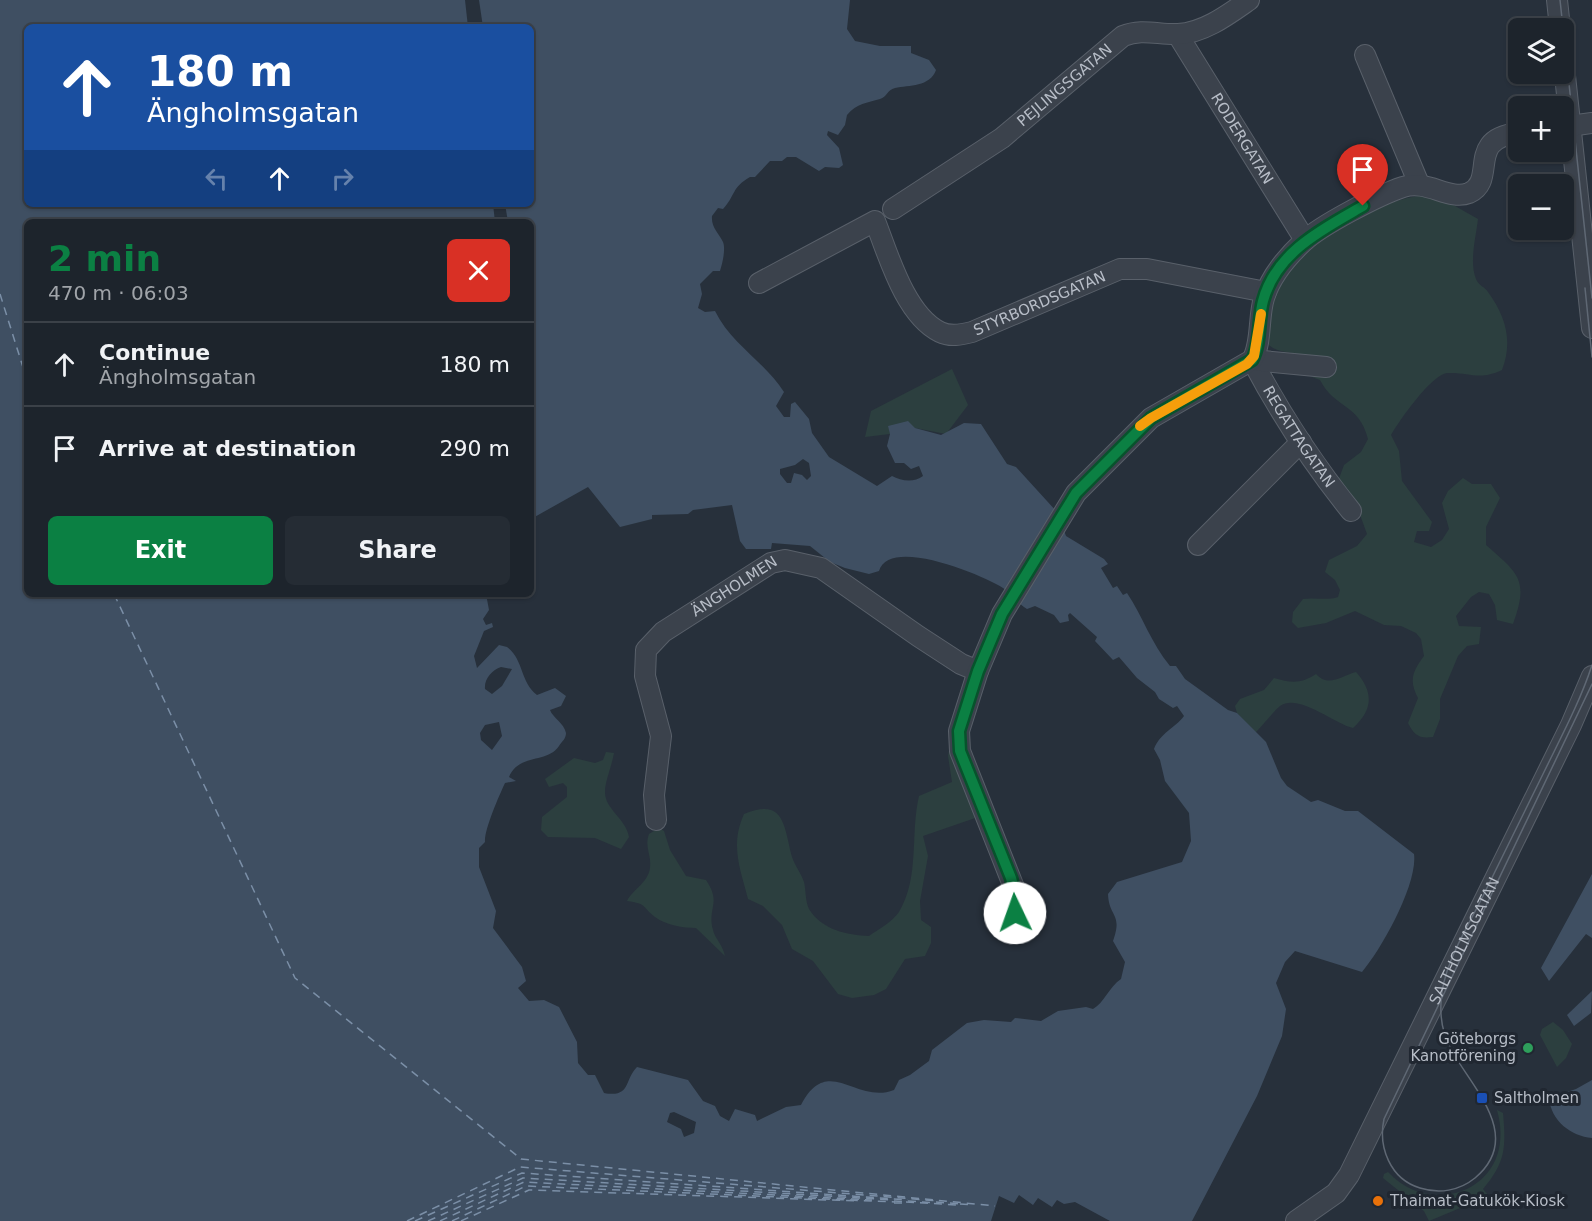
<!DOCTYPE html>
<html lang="en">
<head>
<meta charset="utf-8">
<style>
  body { margin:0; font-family:"DejaVu Sans",sans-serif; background:#252c34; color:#f1f3f6; height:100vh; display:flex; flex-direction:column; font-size:22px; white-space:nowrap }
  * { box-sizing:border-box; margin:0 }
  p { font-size:20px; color:#a0a4a9 }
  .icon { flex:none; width:33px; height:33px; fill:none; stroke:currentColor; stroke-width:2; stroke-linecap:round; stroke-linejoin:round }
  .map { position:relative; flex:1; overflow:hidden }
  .sheet { position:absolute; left:24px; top:219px; width:510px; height:378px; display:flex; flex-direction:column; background:#1d242c; border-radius:9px; box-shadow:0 2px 4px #0004,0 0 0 2px #3b4148 }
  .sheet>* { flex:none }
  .banner { position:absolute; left:24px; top:24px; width:510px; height:183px; border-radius:9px; box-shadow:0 2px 4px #0004,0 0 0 2px #3b4148; background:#1a4fa0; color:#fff; overflow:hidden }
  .buttons { position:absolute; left:1508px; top:18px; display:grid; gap:12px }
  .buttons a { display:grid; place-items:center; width:66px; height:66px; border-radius:9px; background:#1d242c; box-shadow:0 2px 4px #0004,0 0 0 2px #3b4148; font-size:30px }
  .pin { position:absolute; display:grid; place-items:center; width:51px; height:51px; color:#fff; margin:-62px -26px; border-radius:50% 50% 50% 0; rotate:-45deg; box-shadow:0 0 6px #0007 }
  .pin .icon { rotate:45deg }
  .me { position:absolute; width:66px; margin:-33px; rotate:357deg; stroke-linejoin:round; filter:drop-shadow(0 0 4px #0008) }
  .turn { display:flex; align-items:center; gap:21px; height:126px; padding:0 24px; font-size:27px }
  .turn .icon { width:78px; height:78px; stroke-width:2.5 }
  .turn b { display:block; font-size:42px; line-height:51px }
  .lanes { display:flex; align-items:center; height:57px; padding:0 24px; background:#0003; justify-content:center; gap:30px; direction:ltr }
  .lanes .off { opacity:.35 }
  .round { display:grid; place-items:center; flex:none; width:63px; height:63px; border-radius:9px; background:#252c34 }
  .summary { display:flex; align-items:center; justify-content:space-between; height:102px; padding:0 24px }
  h1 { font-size:36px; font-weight:700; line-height:45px; color:#0b8043 }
  .action { display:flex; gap:12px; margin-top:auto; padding:12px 24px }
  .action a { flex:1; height:69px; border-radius:9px; background:#0b8043; color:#fff; font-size:24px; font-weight:700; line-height:69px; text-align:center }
  .action a+a { background:#252c34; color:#f1f3f6 }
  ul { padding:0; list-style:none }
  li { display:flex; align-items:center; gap:18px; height:84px; padding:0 24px; border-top:2px solid #3b4148 }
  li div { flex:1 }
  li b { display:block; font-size:22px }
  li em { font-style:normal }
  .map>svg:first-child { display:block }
  .green { fill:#2c3f3f }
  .water { fill:#3f4f62; fill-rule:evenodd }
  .pier { fill:#27303b }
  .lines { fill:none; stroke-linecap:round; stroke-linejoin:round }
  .ferry { stroke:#7b8fa7; stroke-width:1.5; stroke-dasharray:8 6; stroke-linecap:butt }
  .minor-casing { stroke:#59606a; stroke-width:22 }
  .minor { stroke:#3b424c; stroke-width:20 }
  .tram { stroke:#5f6874; stroke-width:1.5 }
  .route-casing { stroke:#07532c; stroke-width:15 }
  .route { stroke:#0b8043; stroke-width:10 }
  .slow { stroke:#f59e0b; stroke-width:10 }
  .leisure-dot { fill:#2e9e5b; stroke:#202731; stroke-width:2 }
  .transit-dot { fill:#1a4fb4; stroke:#202731; stroke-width:2 }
  .food-dot { fill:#e8710a; stroke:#202731; stroke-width:2 }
  .labels { text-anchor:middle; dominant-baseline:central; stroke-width:6; stroke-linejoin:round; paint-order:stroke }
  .street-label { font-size:15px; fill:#b7bdc7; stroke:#202731 }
  .poi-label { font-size:15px; fill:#b7bdc7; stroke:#202731; text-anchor:start }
</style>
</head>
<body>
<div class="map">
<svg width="1592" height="1221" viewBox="0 0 1592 1221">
  <rect width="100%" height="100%" fill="#27303b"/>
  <g class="green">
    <path d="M 1427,195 L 1448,202 L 1478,219 C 1476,237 1469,262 1476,279 C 1478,285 1485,287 1488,292 C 1506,317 1513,341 1502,370 C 1479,381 1470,372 1447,373 C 1432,374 1399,421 1391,435 L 1399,451 L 1402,481 L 1432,522 L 1429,531 L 1417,531 L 1414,542 L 1431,547 L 1442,540 L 1449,529 L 1442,503 L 1448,491 L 1463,478 L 1472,484 L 1491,484 L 1500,498 L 1486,527 L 1486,545 C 1519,574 1529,580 1513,624 L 1497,620 L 1495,605 L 1489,594 L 1479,592 L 1471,597 L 1456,616 L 1459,626 L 1481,627 L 1479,644 L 1467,646 L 1458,656 L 1440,699 L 1440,719 L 1433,737 C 1419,739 1414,735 1408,723 L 1418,698 C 1409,681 1412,672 1424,656 L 1421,639 L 1416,633 L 1401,626 L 1384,625 L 1355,611 L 1326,623 L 1298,628 L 1292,622 L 1293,612 L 1303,599 C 1315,597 1327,601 1338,597 L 1340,590 L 1335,580 L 1325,572 L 1329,560 L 1357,546 L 1367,534 L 1359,512 L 1337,484 L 1344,465 L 1361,452 L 1368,439 C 1359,403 1335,409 1320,380 C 1305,375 1300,369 1299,354 C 1289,352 1275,352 1268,344 C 1249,320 1298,256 1318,242 C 1346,221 1392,197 1427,195 Z"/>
    <polygon points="952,369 968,405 946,434 915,428 890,434 865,437 871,411"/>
    <path d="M 1356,672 C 1374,692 1373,710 1353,728 C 1334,724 1299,693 1280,706 C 1275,710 1261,727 1255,733 L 1237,713 L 1235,706 L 1240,699 L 1264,690 L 1274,678 C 1291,683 1301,684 1316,674 C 1329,688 1341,676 1356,672 Z"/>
    <path d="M 950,745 L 981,816 L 923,836 L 928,856 L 920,901 L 921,920 L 931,927 L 931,943 L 925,956 L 905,959 L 886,989 L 874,995 L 852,998 L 838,994 L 813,961 L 792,949 L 782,925 L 763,906 L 748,899 C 740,868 730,845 744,814 C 785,797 784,827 792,857 C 795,866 801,873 804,882 C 806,890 805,901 809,909 C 822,930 847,935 869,936 C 879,929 892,922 899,912 C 920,877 910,834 919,796 L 952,782 L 948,756 Z"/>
    <path d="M 606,752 L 614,753 C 612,765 605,782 605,791 C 604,809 626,818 629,837 L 621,849 L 595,838 L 548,837 L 541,830 L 542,817 L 567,797 L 567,787 L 563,783 L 549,787 L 545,779 L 574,758 L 595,763 L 603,760 Z"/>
    <path d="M 659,828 L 664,831 L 670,850 L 686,876 L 706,880 C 722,904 707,907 713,930 C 715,939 722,943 725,956 L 696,928 C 684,928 665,925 655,917 C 641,906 648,904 627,901 C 633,889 648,883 650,868 C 652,856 644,846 649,834 Z"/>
    <polygon points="1553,1022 1563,1030 1572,1044 1566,1058 1557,1067 1540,1035 1542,1029"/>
    <path d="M 1497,1110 L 1503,1113 C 1506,1147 1506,1162 1483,1189 L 1489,1196 L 1429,1221 L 1424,1211 L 1383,1178 L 1384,1174 L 1388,1172 C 1433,1221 1519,1188 1497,1110 Z"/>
  </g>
  <g class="water">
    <path d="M 0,0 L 850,0 L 847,29 L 855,41 L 880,46 L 911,46 L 911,53 L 929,60 L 936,70 C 930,87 909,85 895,88 C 887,90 887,97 880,99 C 867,103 857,103 847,115 L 845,125 L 838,135 L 828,131 L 827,135 L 839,148 L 843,165 L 839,168 L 825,167 L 819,171 L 796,157 L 787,157 L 782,161 L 770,161 L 755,177 L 750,177 C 731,188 736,195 723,209 L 718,208 L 712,216 C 711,228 719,233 723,242 C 726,249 722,265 720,271 L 713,271 L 700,284 L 702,294 L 698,308 L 705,312 L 715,311 C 731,344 765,362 784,392 L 776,406 L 784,417 L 790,417 L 791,404 L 795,402 L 809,419 L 812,433 L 829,457 L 877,486 L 892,476 C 901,481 914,483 923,476 L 919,466 L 911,469 L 904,463 L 895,463 L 887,446 L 890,434 L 888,426 L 908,421 L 915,428 L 941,435 L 964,423 L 981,424 L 1007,464 L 1016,467 L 1057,512 L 1066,536 L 1104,559 L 1108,564 L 1101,568 L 1113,588 L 1117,586 L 1123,595 L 1127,593 C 1143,617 1151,643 1170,666 L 1176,666 L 1185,679 L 1228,710 L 1237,713 L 1266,742 L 1281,778 L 1287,786 L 1311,802 L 1318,800 L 1345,811 L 1358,811 L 1414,854 C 1418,884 1381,950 1362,972 L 1295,951 L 1285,962 L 1276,983 L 1286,1009 L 1282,1036 L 1257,1096 L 1192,1221 L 1110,1221 L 1075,1202 L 1064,1204 L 1057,1200 L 1052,1207 L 1038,1198 L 1033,1205 L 1019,1195 L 1014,1203 L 999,1196 L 991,1221 L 0,1221 ZM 27,27 L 531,27 L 531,204 L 27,204 ZM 27,222 L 531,222 L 531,519 L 588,487 L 620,527 L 652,519 L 652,515 L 688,514 L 693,510 L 732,505 L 740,541 L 746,549 L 771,549 L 772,543 L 810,546 L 830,562 L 845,568 L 869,574 L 879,571 C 889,536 983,575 1003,588 C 1013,594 1018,604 1027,609 L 1035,606 L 1054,615 L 1060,623 L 1069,621 L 1068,615 L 1070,613 L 1097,637 L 1095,641 L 1113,660 L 1119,657 L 1137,678 L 1155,692 L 1159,699 L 1173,708 L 1177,706 L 1184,716 C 1175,728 1160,733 1154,749 L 1160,760 L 1165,781 L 1189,813 L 1191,841 L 1182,862 L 1117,882 L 1108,894 C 1109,918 1123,913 1113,941 L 1125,962 L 1121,979 C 1109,987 1104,1003 1093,1009 L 1086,1007 L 1058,1011 L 1041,1021 L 1015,1018 L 1011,1022 L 984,1020 L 967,1023 L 932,1050 L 929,1061 L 910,1075 L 899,1080 L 894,1090 C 856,1105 828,1053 801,1105 L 786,1107 L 757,1121 L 755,1115 L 735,1109 L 729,1121 L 720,1116 L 715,1106 L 703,1101 L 688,1080 L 637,1067 C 624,1080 631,1098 604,1093 L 595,1075 L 588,1075 L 578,1063 L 577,1042 L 559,1007 L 544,1000 L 529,1001 L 518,988 L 526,981 L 522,967 L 493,928 L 496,911 L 479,867 L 479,848 L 485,842 C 484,830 499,796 505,783 L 516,781 L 509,777 C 519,753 547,764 559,746 C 562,741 566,739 566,733 C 564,723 553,718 550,710 L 561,706 L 566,696 L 555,688 L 537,695 C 520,682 524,660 507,647 L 499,645 L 477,668 L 474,656 L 484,631 L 493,627 L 492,623 L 486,625 L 483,619 L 489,610 L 486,594 L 27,594 ZM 803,459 L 809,463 L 811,476 L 807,480 L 802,475 L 794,473 L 791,483 L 787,483 L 780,474 L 780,469 L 795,465 ZM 501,667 L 512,669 L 502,686 L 492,694 L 485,689 C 484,679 492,670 501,667 ZM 499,722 L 502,736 L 492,750 L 481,740 L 480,733 L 485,725 ZM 674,1112 L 696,1122 L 694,1133 L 684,1137 L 681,1129 L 667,1122 L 670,1113 Z"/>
    <polygon points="1592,874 1592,938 1586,934 1549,981 1541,968"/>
    <polygon points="1592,991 1591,1013 1574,1026 1567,1015"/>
    <path d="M 1592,1080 L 1592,1138 C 1571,1136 1551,1121 1549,1098 L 1576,1089 Z"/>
  </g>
  <g class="pier">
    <polygon points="465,0 479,0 483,27 468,27"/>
    <polygon points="493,204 505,204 508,222 495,222"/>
  </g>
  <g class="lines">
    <g class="ferry">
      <polyline points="0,294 27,380"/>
      <polyline points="114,594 295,978 521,1159 995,1206"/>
      <polyline points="894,1201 907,1202"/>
      <polyline points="908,1201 936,1203"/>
      <polyline points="906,1202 958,1205"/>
      <polyline points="936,1202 961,1204"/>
      <polyline points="894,1203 907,1203"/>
      <polyline points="960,1204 973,1205"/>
      <polyline points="407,1221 520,1167 938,1201"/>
      <polyline points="415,1221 522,1173 908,1200"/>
      <polyline points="428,1221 523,1178 894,1200"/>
      <polyline points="440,1221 524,1182 872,1200"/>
      <polyline points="452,1221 526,1186 895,1202"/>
      <polyline points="461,1221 529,1190 859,1201"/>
    </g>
    <g class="minor-casing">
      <g id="minor">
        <polyline points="1557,0 1560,28"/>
        <path id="s1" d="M 1181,34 L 1181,40 L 1305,240"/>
        <polyline points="1365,55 1419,184"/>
        <polyline points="1563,57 1592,328"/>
        <polyline points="1563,127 1592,123"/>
        <path id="s2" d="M 893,209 L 1002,138 L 1123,36 C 1142,28 1159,35 1178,34 C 1204,33 1229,14 1249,0"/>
        <path id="s3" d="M 759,283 L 875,221 C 888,254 905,315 940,332 C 950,337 961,335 972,332 L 1120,269 L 1147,269 L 1266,292"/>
        <path id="s4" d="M 1252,360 C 1280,413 1313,464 1351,511"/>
        <polyline points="1252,360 1326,367"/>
        <polyline points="1198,545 1301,442"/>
        <path id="s5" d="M 656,820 L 654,795 L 661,736 L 645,676 L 646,650 L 663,632 L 771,563 L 785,560 L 821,568 L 918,636 L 961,664 L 978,671"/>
        <path d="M 1008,930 L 1017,906 L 1015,890 L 960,751 L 959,731 L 978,671 L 1002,614 L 1076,493 L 1151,418 L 1252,360 C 1262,344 1258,317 1264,298 C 1270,278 1287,257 1303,242 C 1321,225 1379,195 1403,187 C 1427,179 1449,201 1469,193 C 1498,180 1465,139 1518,133"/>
        <path id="s6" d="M 1296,1221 L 1336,1193 L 1349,1175 L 1571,725 L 1592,676"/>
      </g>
    </g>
    <use href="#minor" class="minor"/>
    <g class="tram">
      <polyline points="1560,0 1592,298"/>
      <polyline points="1585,288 1592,357"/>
      <path d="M 1592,665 C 1580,702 1561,737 1544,772 C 1523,814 1503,856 1482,898 C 1466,930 1442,967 1441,1003 C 1440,1019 1444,1037 1452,1051 C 1473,1089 1524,1137 1475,1178 C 1459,1191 1439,1194 1420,1188 C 1390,1179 1378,1147 1384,1119 L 1592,684"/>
    </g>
  </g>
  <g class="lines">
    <g class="route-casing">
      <path id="route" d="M 1015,913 L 1017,900 L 1011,878 L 960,751 L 959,731 L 978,671 L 1002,614 L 1076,493 L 1151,418 L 1252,360 C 1261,344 1258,319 1263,301 C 1276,252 1323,229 1363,206"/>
    </g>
    <use href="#route" class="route"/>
    <polyline class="slow" points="1140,426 1151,418 1247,364 1254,356 1261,314"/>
  </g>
  <circle class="leisure-dot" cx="1528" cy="1048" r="6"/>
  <rect class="transit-dot" x="1476" y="1092" width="12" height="12" rx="3"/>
  <circle class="food-dot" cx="1378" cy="1201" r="6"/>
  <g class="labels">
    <g class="street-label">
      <text stroke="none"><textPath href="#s2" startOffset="212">PEJLINGSGATAN</textPath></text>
      <text stroke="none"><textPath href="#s1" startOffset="122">RODERGATAN</textPath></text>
      <text stroke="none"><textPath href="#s3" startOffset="369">STYRBORDSGATAN</textPath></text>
      <text stroke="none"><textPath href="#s4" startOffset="90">REGATTAGATAN</textPath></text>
      <text stroke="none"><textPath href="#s5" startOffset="282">ÄNGHOLMEN</textPath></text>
      <text stroke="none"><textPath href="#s6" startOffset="332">SALTHOLMSGATAN</textPath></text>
    </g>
    <g class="poi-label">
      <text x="1516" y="1039" text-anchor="end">Göteborgs<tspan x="1516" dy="17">Kanotförening</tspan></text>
      <text x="1494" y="1098">Saltholmen</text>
      <text x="1390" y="1201">Thaimat-Gatukök-Kiosk</text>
    </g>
  </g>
</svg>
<div class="buttons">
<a><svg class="icon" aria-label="layers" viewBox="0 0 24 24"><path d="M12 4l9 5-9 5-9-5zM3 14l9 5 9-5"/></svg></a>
<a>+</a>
<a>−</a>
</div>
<div class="pin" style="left:1363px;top:206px;background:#d93025"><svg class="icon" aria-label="arrive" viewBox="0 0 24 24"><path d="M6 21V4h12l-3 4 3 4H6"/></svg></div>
<svg class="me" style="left:1015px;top:913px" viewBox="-20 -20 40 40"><circle r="19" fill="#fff"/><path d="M0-13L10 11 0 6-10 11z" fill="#0b8043"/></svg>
<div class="banner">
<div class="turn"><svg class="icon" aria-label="ahead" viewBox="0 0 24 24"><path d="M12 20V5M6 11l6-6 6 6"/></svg><div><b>180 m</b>Ängholmsgatan</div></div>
<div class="lanes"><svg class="icon off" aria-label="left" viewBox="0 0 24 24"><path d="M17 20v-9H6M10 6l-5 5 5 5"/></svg><svg class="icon" aria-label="ahead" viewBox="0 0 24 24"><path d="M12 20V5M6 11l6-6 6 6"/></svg><svg class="icon off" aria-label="right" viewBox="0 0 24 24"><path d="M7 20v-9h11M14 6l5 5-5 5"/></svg></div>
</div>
<section class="sheet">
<div class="summary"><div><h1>2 min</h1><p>470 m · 06:03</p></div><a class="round" style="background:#d93025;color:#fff"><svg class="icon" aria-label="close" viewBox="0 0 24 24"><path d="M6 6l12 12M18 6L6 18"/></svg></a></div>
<ul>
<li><svg class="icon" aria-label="ahead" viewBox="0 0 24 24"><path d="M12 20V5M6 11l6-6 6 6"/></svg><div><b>Continue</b><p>Ängholmsgatan</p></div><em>180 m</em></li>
<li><svg class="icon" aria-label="arrive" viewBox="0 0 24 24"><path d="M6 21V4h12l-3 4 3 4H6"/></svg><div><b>Arrive at destination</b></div><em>290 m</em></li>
</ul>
<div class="action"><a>Exit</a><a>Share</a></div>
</section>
</div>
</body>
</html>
